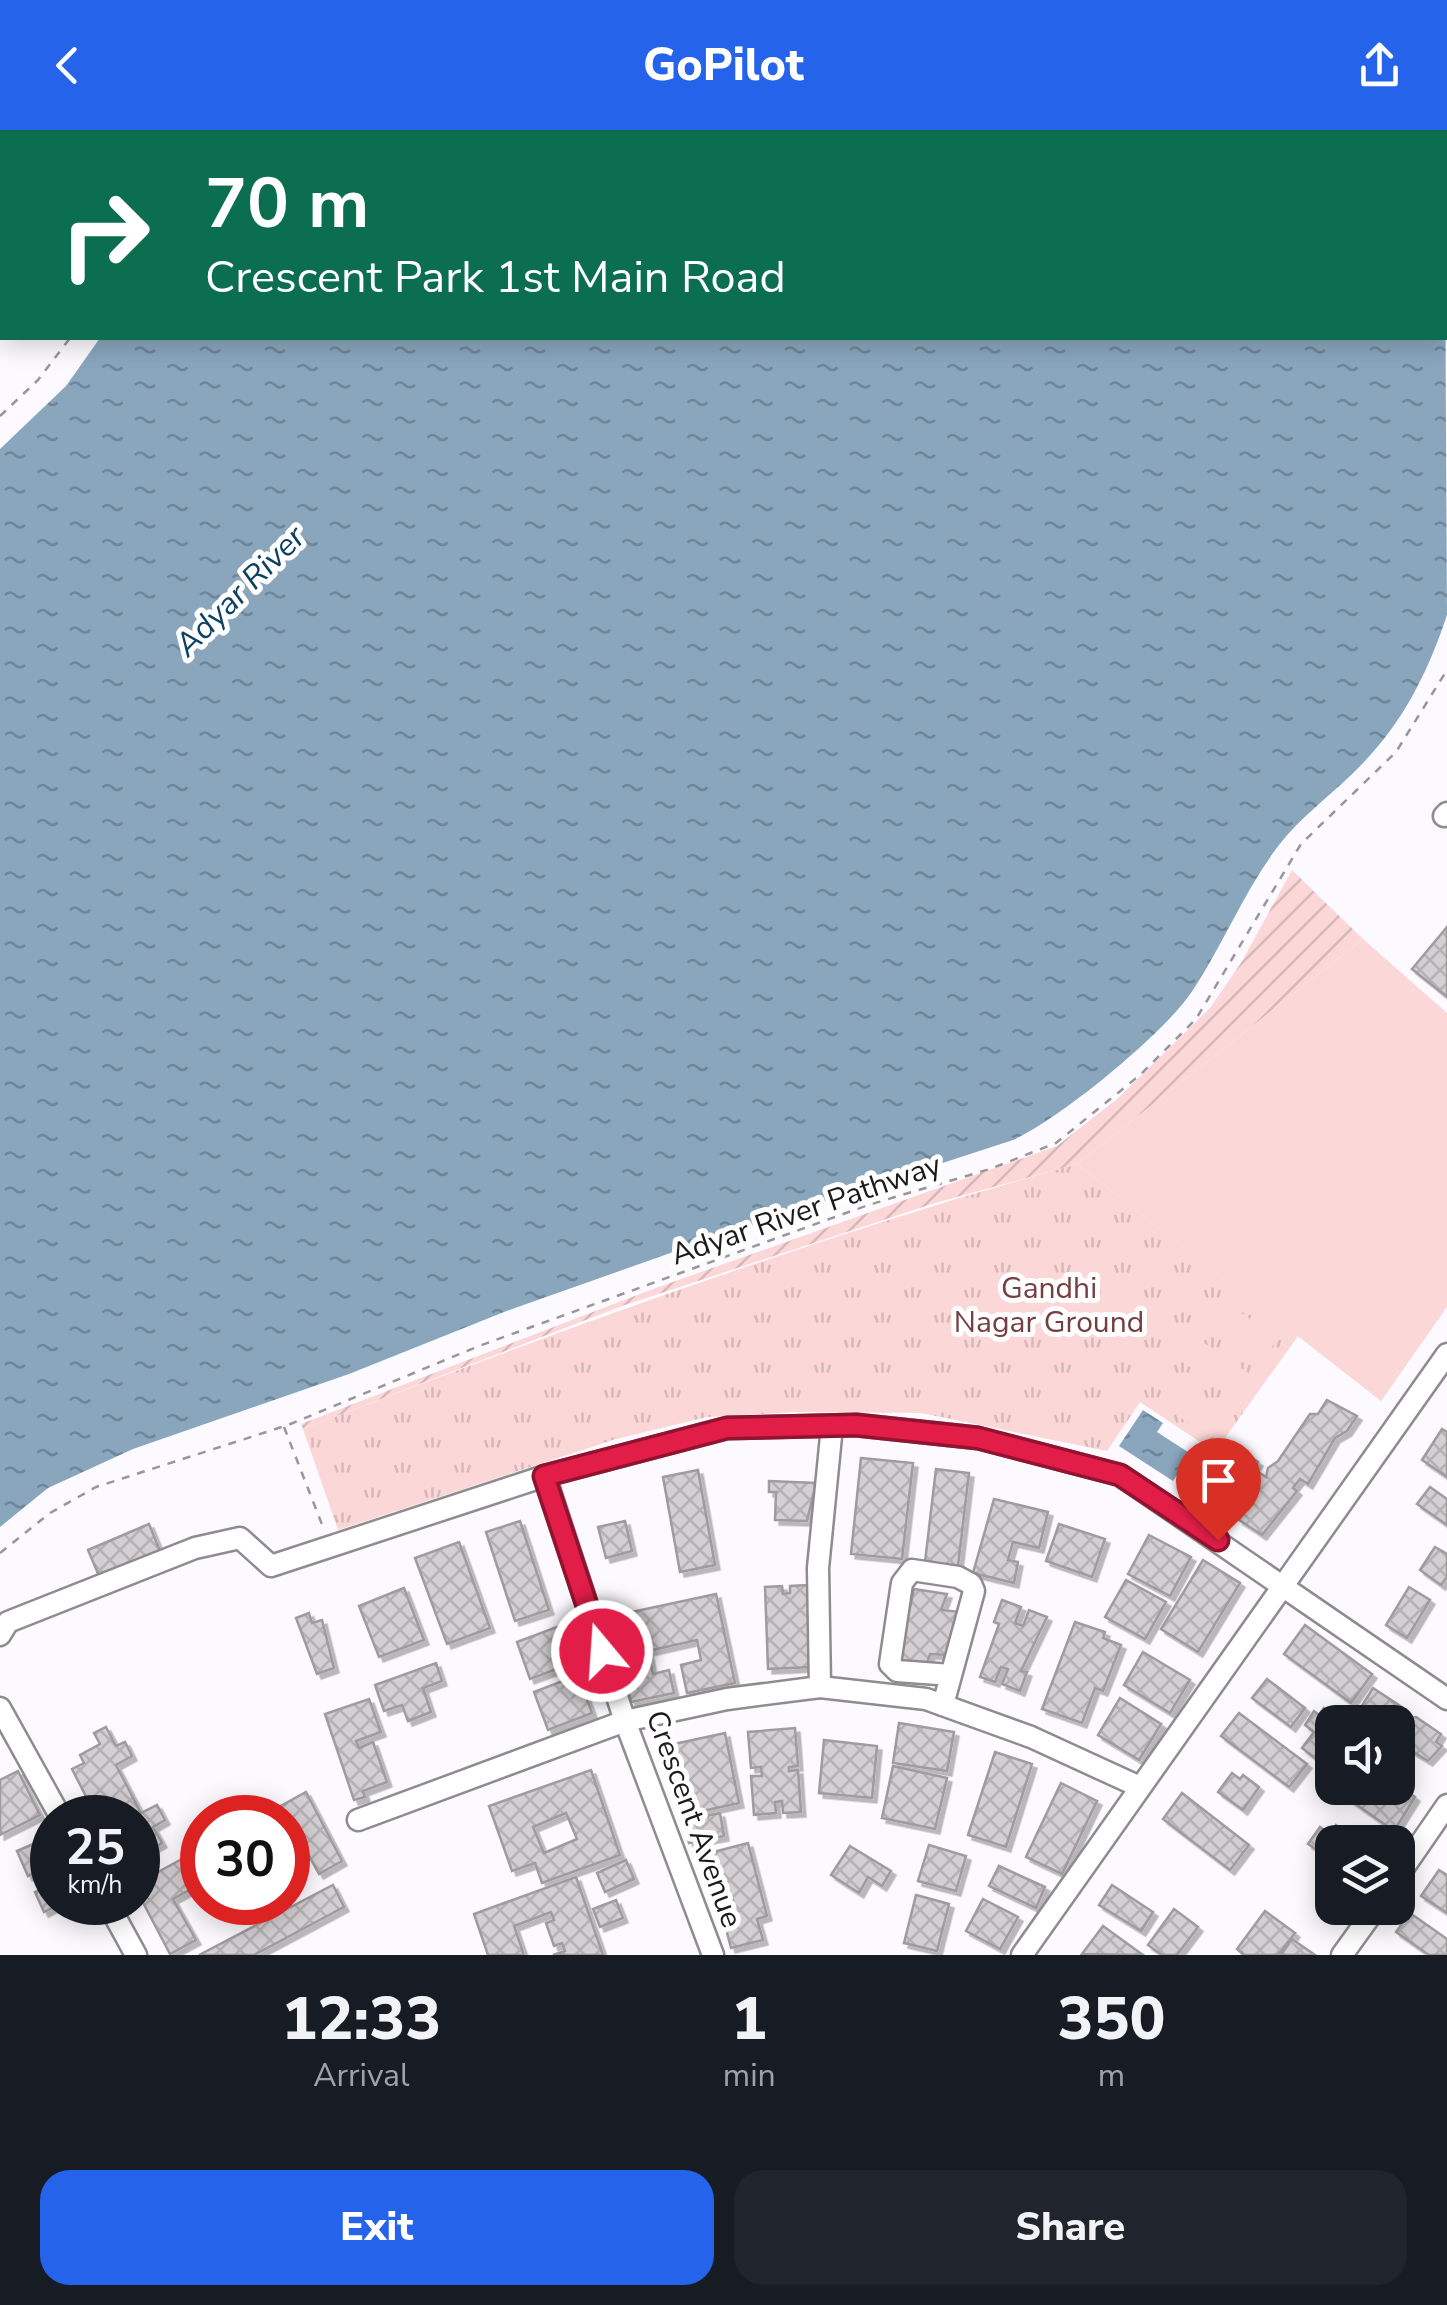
<!DOCTYPE html>
<html lang="en">
<head>
<meta charset="utf-8">
<style>
  body { margin:0; font-family:"Nunito Sans",sans-serif; background:#20242c; color:#f1f3f6; height:100vh; display:flex; flex-direction:column; font-size:38px; white-space:nowrap }
  * { box-sizing:border-box; margin:0 }
  p { font-size:32px; color:#9ea1a6 }
  .icon { flex:none; width:55px; height:55px; fill:none; stroke:currentColor; stroke-width:2; stroke-linecap:round; stroke-linejoin:round }
  .map { position:relative; height:1825px; overflow:hidden }
  .sheet { display:flex; flex-direction:column; background:#171b24; flex:1 }
  .sheet>* { flex:none }
  .top-card { position:absolute; left:0px; top:0px; width:1448px; height:210px; box-shadow:0 5px 25px #0003; background:#0b6e4f; color:#fff; overflow:hidden }
  .tools { position:absolute; left:1315px; top:1575px; display:grid; gap:20px }
  .tools a { display:grid; place-items:center; width:100px; height:100px; border-radius:20px; background:#171b24; box-shadow:0 5px 25px #0003; font-size:50px }
  .speed { position:absolute; left:30px; top:1665px; display:flex; gap:20px; font-size:50px; font-weight:700; text-align:center }
  .speed>* { display:grid; place-content:center; width:130px; height:130px; border-radius:50%; background:#171b24; box-shadow:0 5px 25px #0003; line-height:1 }
  .speed small { font-size:25px; font-weight:400 }
  .speed .limit { border:15px solid #d22; background:#fff; color:#111 }
  .pin { position:absolute; display:grid; place-items:center; width:85px; height:85px; color:#fff; margin:-102px -42px; border-radius:50% 50% 50% 0; rotate:-45deg; box-shadow:0 0 10px #0007 }
  .pin .icon { rotate:45deg }
  .me { position:absolute; width:110px; margin:-55px; rotate:342deg; stroke-linejoin:round; filter:drop-shadow(0 0 8px #0008) }
  .turn { display:flex; align-items:center; gap:35px; height:210px; padding:0 40px; font-size:45px }
  .turn .icon { width:130px; height:130px; stroke-width:2.5 }
  .turn b { display:block; font-size:70px; line-height:85px }
  .eta { display:flex; justify-content:space-evenly; align-items:center; height:170px; text-align:center }
  .eta b { font-size:60px; font-weight:800; line-height:70px }
  .action { display:flex; gap:20px; margin-top:auto; padding:20px 40px }
  .action a { flex:1; height:115px; border-radius:30px; background:#2563eb; color:#fff; font-size:40px; font-weight:800; line-height:115px; text-align:center }
  .action a+a { background:#20242c; color:#f1f3f6 }
  header { display:flex; justify-content:space-between; align-items:center; height:130px; padding:0 40px; background:#2563eb; color:#fff; font-size:45px; font-weight:800 }
  .map>svg:first-child { display:block }
  .park { fill:url(#park-tufts) }
  .garden { fill:url(#garden-furrows) }
  .pitch { fill:#fcd7d7 }
  .water { fill:url(#water-ripples) }
  .building { fill:url(#building-cross-hatch); stroke:#a09b9d; stroke-width:2.5; fill-rule:evenodd; filter:url(#shadow) }
  .lines { fill:none; stroke-linecap:round; stroke-linejoin:round }
  .minor-casing { stroke:#8f8c90; stroke-width:25 }
  .major-casing { stroke:#d6d6d6; stroke-width:30 }
  .path { stroke:#989699; stroke-width:2.5; stroke-dasharray:8 8; stroke-linecap:butt }
  .minor { stroke:#fff; stroke-width:20 }
  .major { stroke:#b0b7f8; stroke-width:25 }
  .route-casing { stroke:#92132f; stroke-width:25 }
  .route { stroke:#e11d48; stroke-width:18 }
  .labels { text-anchor:middle; dominant-baseline:central; stroke-width:10; stroke-linejoin:round; paint-order:stroke }
  .street-label { font-size:30px; fill:#1c1b1c; stroke:#fff }
  .park-label { font-size:30px; fill:#753e40; stroke:#fff }
  .water-label { font-size:32px; font-style:italic; fill:#0e4061; stroke:#fff }
</style>
</head>
<body>
<header><svg class="icon" aria-label="back" viewBox="0 0 24 24"><path d="M15 5l-7 7 7 7"/></svg>GoPilot<svg class="icon" aria-label="share" viewBox="0 0 24 24"><path d="M12 15V3M7 8l5-5 5 5M5 13v7h14v-7"/></svg></header>
<div class="map">
<svg width="1447" height="1825" viewBox="0 0 1447 1825">
  <defs>
    <pattern id="park-tufts" width="24" height="20" patternUnits="userSpaceOnUse" patternTransform="scale(2.5)"><rect width="24" height="20" fill="#fcd7d7"/><path d="M3 7l-1-3M5 7V3M7 7l1-3M15 17l-1-3M17 17v-4M19 17l1-3" fill="none" stroke="#d7b8b8"/></pattern>
    <pattern id="garden-furrows" width="10" height="10" patternUnits="userSpaceOnUse" patternTransform="scale(2.5)"><rect width="10" height="10" fill="#fcd7d7"/><path d="M-1 1l2-2M0 10L10 0M9 11l2-2" fill="none" stroke="#d7b8b8"/></pattern>
    <pattern id="water-ripples" width="26" height="14" patternUnits="userSpaceOnUse" patternTransform="scale(2.5)"><rect width="26" height="14" fill="#89a6bd"/><path d="M2 4q2-2 4 0t4 0M15 11q2-2 4 0t4 0" fill="none" stroke="#6f8699"/></pattern>
    <pattern id="building-cross-hatch" width="8" height="8" patternUnits="userSpaceOnUse" patternTransform="scale(2.5)"><rect width="8" height="8" fill="#d4cfd2"/><path d="M0 0l8 8M0 8l8-8" fill="none" stroke="#b5b1b4"/></pattern>
    <filter id="shadow"><feDropShadow dx="4.5" dy="4.5" stdDeviation="0" flood-color="#0004"/></filter>
  </defs>
  <rect width="100%" height="100%" fill="#fcfafe"/>
  <path class="park" d="M 1077,1034 L 1298,1206 L 1215,1322 L 1140,1272 L 1107,1321 L 921,1283 L 799,1282 L 707,1287 L 616,1309 L 338,1400 L 303,1299 C 558,1201 814,1107 1077,1034 Z"/>
  <polygon class="garden" points="1292,740 1363,809 1077,1034 935,1073 622,1176 303,1299 301,1294 653,1159 1057,1016 1117,969 1210,878 1241,833"/>
  <g class="pitch">
    <polygon points="1363,809 1447,883 1447,1177 1381,1271 1077,1034"/>
    <polygon points="1228,1174 1278,1208 1262,1231 1213,1197"/>
    <polygon points="1203,1212 1253,1246 1237,1269 1187,1235"/>
    <polygon points="1176,1251 1226,1285 1210,1308 1161,1274"/>
  </g>
  <g class="water">
    <polygon points="201,0 1447,0 1445,14 1445,2"/>
    <path d="M 1445,119 L 1447,485 C 1426,548 1399,600 1350,646 C 1326,669 1299,689 1279,715 C 1245,759 1224,813 1193,860 C 1165,903 1060,989 1013,1010 L 707,1110 L 504,1182 L 349,1244 L 133,1319 L 48,1358 L 0,1397 L 0,319 L 66,256 L 100,208 L 1445,208 Z"/>
    <polygon points="1143,1280 1163,1293 1157,1302 1191,1324 1173,1351 1119,1316"/>
  </g>
  <g class="building">
    <polygon points="1447,797 1447,867 1412,839"/>
    <polygon points="1327,1270 1357,1286 1347,1301 1335,1308 1308,1354 1300,1349 1293,1358 1297,1361 1262,1405 1239,1390 1243,1384 1225,1372 1222,1377 1192,1356 1220,1316 1223,1318 1228,1312 1258,1332 1254,1339 1266,1347 1268,1338 1278,1331 1310,1284 1318,1284"/>
    <polygon points="1442,1299 1447,1302 1447,1347 1422,1330"/>
    <polygon points="861,1328 913,1333 902,1429 851,1424"/>
    <polygon points="936,1339 969,1343 958,1436 925,1432"/>
    <polygon points="698,1340 715,1435 680,1442 663,1347"/>
    <polygon points="769,1351 816,1353 807,1391 775,1390 776,1362 769,1362"/>
    <polygon points="1430,1357 1447,1369 1447,1395 1417,1374"/>
    <polygon points="994,1369 1048,1382 1039,1418 1013,1412 1008,1430 1018,1432 1014,1453 973,1443"/>
    <polygon points="520,1391 549,1480 515,1491 486,1402"/>
    <polygon points="625,1391 632,1421 606,1428 598,1397"/>
    <polygon points="149,1394 160,1421 99,1446 88,1420"/>
    <polygon points="1059,1394 1105,1409 1092,1447 1046,1431"/>
    <polygon points="1149,1405 1191,1427 1170,1466 1128,1444"/>
    <polygon points="459,1412 490,1498 447,1514 415,1428"/>
    <polygon points="1435,1417 1447,1424 1447,1447 1441,1455 1420,1440"/>
    <polygon points="1203,1430 1240,1453 1198,1522 1161,1499"/>
    <polygon points="1126,1450 1166,1472 1145,1509 1105,1487"/>
    <polygon points="808,1455 812,1537 768,1539 765,1457 782,1456 783,1464 790,1463 790,1456"/>
    <polygon points="1409,1457 1430,1470 1407,1508 1386,1495"/>
    <polygon points="404,1458 424,1510 379,1527 359,1476"/>
    <polygon points="914,1459 947,1464 941,1480 961,1482 949,1525 930,1524 926,1537 898,1533"/>
    <polygon points="716,1464 735,1553 687,1563 681,1535 701,1530 697,1510 648,1521 653,1544 669,1540 674,1563 631,1572 613,1486"/>
    <polygon points="1002,1470 1021,1477 1015,1493 1023,1496 1029,1480 1047,1487 1021,1541 1027,1542 1020,1561 1002,1554 1008,1539 1001,1537 995,1552 980,1547 999,1494 994,1492"/>
    <polygon points="309,1483 312,1493 322,1490 334,1538 317,1544 296,1488"/>
    <polygon points="1075,1492 1105,1502 1103,1508 1121,1515 1103,1561 1095,1558 1082,1593 1042,1579"/>
    <polygon points="562,1495 576,1532 530,1549 517,1512"/>
    <polygon points="1305,1495 1372,1544 1351,1573 1284,1524"/>
    <polygon points="1143,1522 1190,1550 1170,1583 1124,1555"/>
    <polygon points="436,1533 442,1551 423,1558 431,1582 408,1591 402,1575 384,1581 375,1555"/>
    <polygon points="578,1545 592,1583 548,1600 534,1562"/>
    <polygon points="1267,1549 1305,1578 1291,1597 1252,1568"/>
    <polygon points="1373,1558 1402,1577 1392,1592 1353,1590"/>
    <polygon points="1120,1568 1161,1594 1139,1630 1098,1605"/>
    <polygon points="369,1569 381,1602 356,1611 359,1618 373,1612 387,1652 363,1661 365,1667 354,1670 325,1584"/>
    <polygon points="1324,1578 1342,1591 1332,1592 1332,1603 1315,1628 1302,1618 1314,1602 1305,1595 1314,1581 1319,1585"/>
    <polygon points="1239,1583 1307,1634 1289,1657 1221,1606"/>
    <polygon points="1416,1587 1441,1604 1436,1612 1442,1616 1428,1631 1400,1614 1404,1609 1398,1605 1410,1588"/>
    <polygon points="899,1593 954,1602 947,1641 893,1633"/>
    <polygon points="106,1597 116,1616 125,1612 132,1626 116,1635 141,1683 157,1675 165,1690 153,1697 162,1713 138,1726 138,1688 97,1688 72,1639 84,1633 80,1625 100,1614 94,1603"/>
    <polygon points="795,1598 798,1636 789,1637 789,1641 798,1640 801,1682 783,1683 782,1671 775,1672 776,1683 754,1685 751,1646 762,1646 761,1637 751,1638 748,1602"/>
    <polygon points="725,1603 739,1673 680,1686 665,1616"/>
    <polygon points="824,1610 877,1616 872,1668 819,1663"/>
    <polygon points="995,1622 1032,1634 1006,1717 968,1705"/>
    <polygon points="893,1636 947,1648 935,1699 882,1688"/>
    <path d="M 591,1640 L 620,1725 L 542,1753 L 535,1733 L 512,1741 L 489,1676 ZM 566,1683 L 577,1709 L 544,1723 L 533,1697 Z"/>
    <polygon points="18,1641 40,1685 0,1705 0,1650"/>
    <polygon points="1232,1643 1240,1649 1243,1645 1259,1657 1243,1680 1218,1662"/>
    <polygon points="1061,1653 1097,1671 1062,1744 1026,1727"/>
    <polygon points="1398,1654 1415,1667 1394,1701 1333,1658"/>
    <polygon points="306,1662 342,1731 319,1744 296,1702 288,1707 288,1688 259,1688"/>
    <polygon points="1182,1663 1249,1715 1230,1740 1163,1689"/>
    <polygon points="720,1683 724,1706 689,1713 684,1691"/>
    <polygon points="1336,1695 1352,1705 1347,1712 1332,1712 1332,1730 1308,1714 1320,1697 1330,1704"/>
    <polygon points="52,1706 52,1735 28,1746 17,1721"/>
    <polygon points="748,1713 767,1786 757,1789 763,1810 731,1818 722,1784 727,1783 725,1773 733,1771 731,1765 723,1767 721,1759 716,1760 706,1724"/>
    <polygon points="929,1715 966,1726 956,1761 918,1751"/>
    <polygon points="850,1716 891,1741 882,1756 868,1747 859,1763 831,1745"/>
    <polygon points="202,1718 202,1753 173,1769 196,1810 170,1824 138,1763 138,1753"/>
    <polygon points="626,1730 634,1749 605,1762 597,1743"/>
    <polygon points="999,1736 1045,1757 1036,1778 989,1756"/>
    <polygon points="1439,1740 1447,1745 1447,1783 1421,1766"/>
    <polygon points="576,1747 603,1825 553,1825 565,1821 562,1813 554,1816 546,1793 554,1790 551,1782 514,1796 524,1825 488,1825 474,1784"/>
    <polygon points="52,1754 52,1772 64,1772 44,1782 35,1762"/>
    <polygon points="333,1755 344,1777 254,1825 199,1825"/>
    <polygon points="1112,1755 1153,1782 1141,1801 1099,1775"/>
    <polygon points="916,1765 949,1774 937,1821 904,1813"/>
    <polygon points="983,1769 1018,1787 1000,1819 966,1801"/>
    <polygon points="616,1770 623,1788 600,1797 593,1779"/>
    <polygon points="1174,1779 1198,1797 1177,1825 1162,1825 1148,1815"/>
    <polygon points="1265,1781 1295,1803 1278,1825 1244,1825 1237,1819"/>
    <polygon points="1410,1783 1447,1809 1447,1825 1429,1825 1396,1802"/>
    <polygon points="1103,1796 1143,1825 1082,1824"/>
    <polygon points="1292,1809 1315,1825 1281,1825"/>
  </g>
  <g class="lines">
    <g class="minor-casing">
      <g id="minor">
        <polyline points="1300,0 1304,2"/>
        <polyline points="1425,0 1428,2"/>
        <polyline points="74,2 74,0"/>
        <polyline points="1445,14 1447,16"/>
        <polyline points="1445,99 1447,101"/>
        <polyline points="0,196 2,194"/>
        <polyline points="1444,686 1447,683"/>
        <polyline points="545,1346 625,1591 713,1825"/>
        <polyline points="0,1505 8,1492 195,1418 240,1408 271,1436 545,1346 727,1298 856,1295 978,1308 1120,1345 1447,1569"/>
        <polyline points="820,1557 818,1438 832,1296"/>
        <polyline points="943,1575 974,1461 971,1454 958,1447 912,1440 902,1453 890,1534 897,1541 951,1545"/>
        <polyline points="0,1578 61,1688"/>
        <polyline points="358,1690 625,1591 727,1569 820,1557 926,1569 1031,1607 1140,1657"/>
        <polyline points="1398,1746 1447,1675"/>
        <polyline points="107,1772 136,1825"/>
        <polyline points="1022,1825 1447,1224"/>
        <polyline points="1342,1825 1376,1778"/>
      </g>
    </g>
    <g class="major-casing">
      <g id="major">
        <polyline points="1339,0 1343,2"/>
        <polyline points="1403,0 1406,2"/>
        <polyline points="1445,29 1447,31"/>
        <polyline points="1445,74 1447,76"/>
      </g>
    </g>
    <g class="path">
      <polyline points="158,2 160,0"/>
      <polyline points="0,286 38,250 70,208"/>
      <polyline points="284,1297 323,1397"/>
      <polyline points="0,1423 50,1383 96,1357 288,1295 479,1216 868,1075 990,1039 1056,1013 1140,945 1196,889 1301,714 1396,622 1447,540"/>
    </g>
    <use href="#minor" class="minor"/>
    <use href="#major" class="major"/>
  </g>
  <g class="lines">
    <g class="route-casing">
      <polyline id="route" points="602,1521 544,1346 727,1298 856,1295 978,1308 1120,1345 1218,1410"/>
    </g>
    <use href="#route" class="route"/>
  </g>
  <g class="labels">
    <g class="street-label">
      <text transform="translate(806 1080) rotate(-19)">Adyar River Pathway</text>
      <text transform="translate(694 1689) rotate(70)">Crescent Avenue</text>
    </g>
    <g class="park-label">
      <text x="1049" y="1158">Gandhi<tspan x="1049" dy="34">Nagar Ground</tspan></text>
    </g>
    <g class="water-label">
      <text transform="translate(240 461) rotate(-45)">Adyar River</text>
    </g>
  </g>
</svg>
<div class="tools">
<a><svg class="icon" aria-label="sound" viewBox="0 0 24 24"><path d="M4 9h4l5-4v14l-5-4H4zM17 9q2 3 0 6"/></svg></a>
<a><svg class="icon" aria-label="layers" viewBox="0 0 24 24"><path d="M12 4l9 5-9 5-9-5zM3 14l9 5 9-5"/></svg></a>
</div>
<div class="speed"><div>25<small>km/h</small></div><div class="limit">30</div></div>
<div class="pin" style="left:1218px;top:1410px;background:#d93025"><svg class="icon" aria-label="arrive" viewBox="0 0 24 24"><path d="M6 21V4h12l-3 4 3 4H6"/></svg></div>
<svg class="me" style="left:602px;top:1521px" viewBox="-20 -20 40 40"><circle r="17" fill="#e11d48" stroke="#fff" stroke-width="3"/><path d="M0-11L8 9 0 5-8 9z" fill="#fff"/></svg>
<div class="top-card">
<div class="turn"><svg class="icon" aria-label="right" viewBox="0 0 24 24"><path d="M7 20v-9h11M14 6l5 5-5 5"/></svg><div><b>70 m</b>Crescent Park 1st Main Road</div></div>
</div>
</div>
<section class="sheet">
<div class="eta">
<div><b>12:33</b><p>Arrival</p></div>
<div><b>1</b><p>min</p></div>
<div><b>350</b><p>m</p></div>
</div>
<div class="action"><a>Exit</a><a>Share</a></div>
</section>
</body>
</html>
